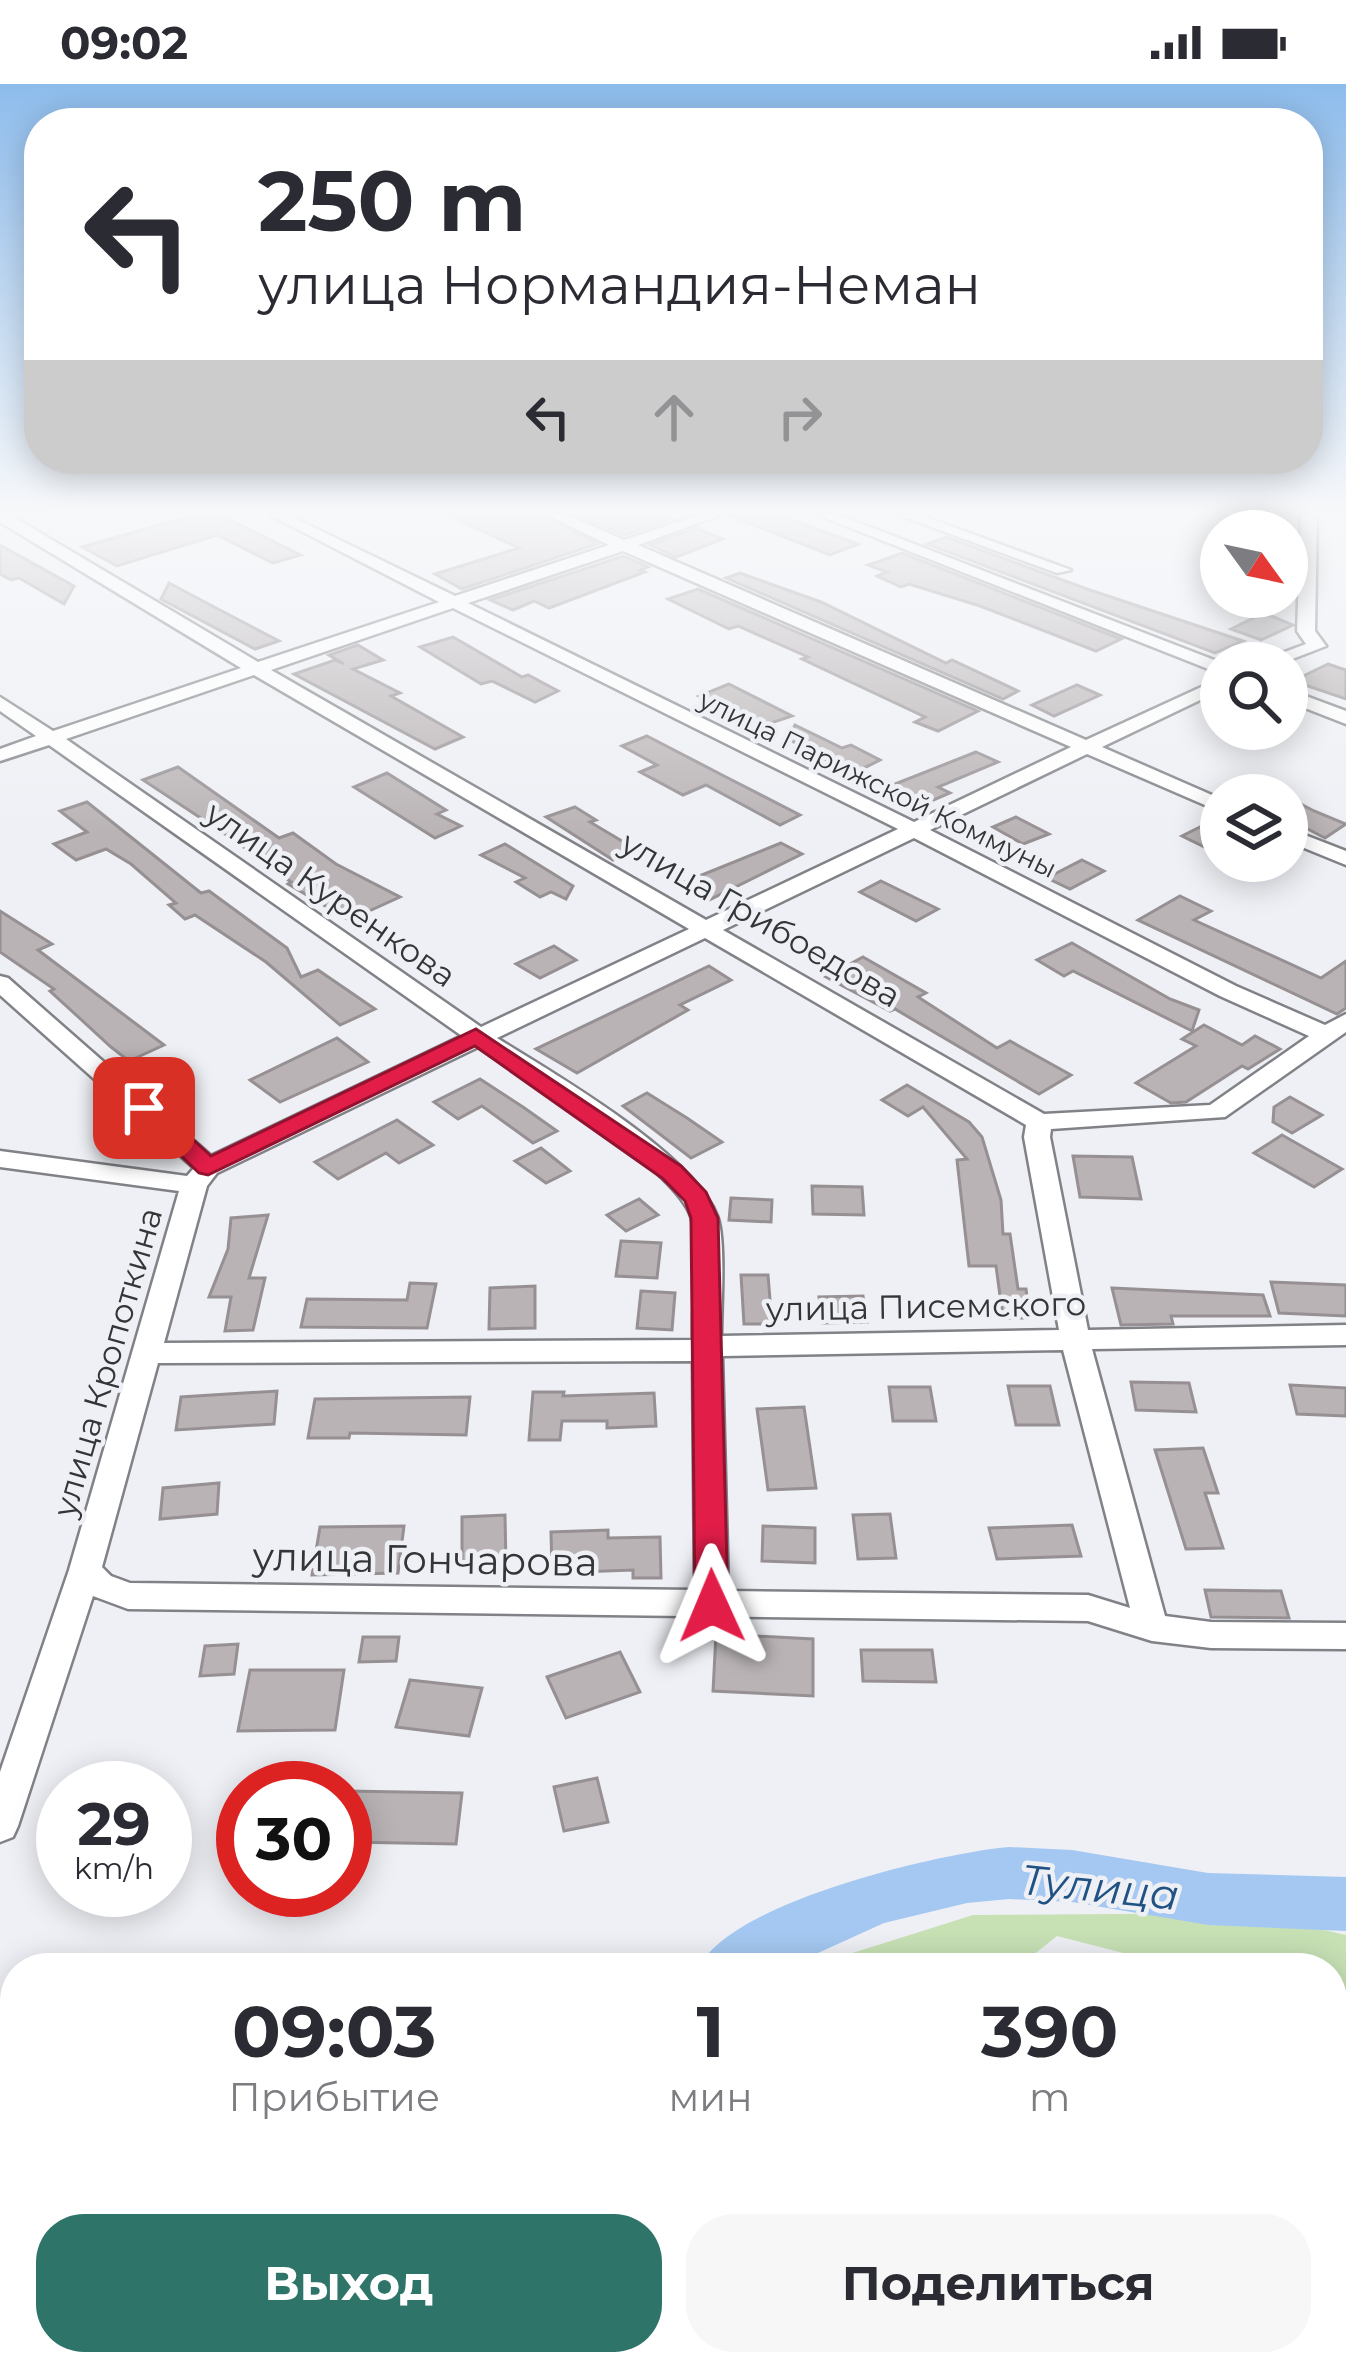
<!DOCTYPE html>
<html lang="ru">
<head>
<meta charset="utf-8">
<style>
  body { margin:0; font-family:Montserrat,sans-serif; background:#f7f7f7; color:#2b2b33; height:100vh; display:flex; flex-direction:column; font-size:45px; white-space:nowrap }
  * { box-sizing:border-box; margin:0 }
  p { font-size:39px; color:#7c7c81 }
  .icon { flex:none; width:66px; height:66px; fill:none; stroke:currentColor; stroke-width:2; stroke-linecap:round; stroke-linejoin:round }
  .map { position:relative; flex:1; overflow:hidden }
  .side { position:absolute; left:0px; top:1869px; width:1347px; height:423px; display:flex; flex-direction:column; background:#fff; border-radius:48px 48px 0 0; box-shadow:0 6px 30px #0003 }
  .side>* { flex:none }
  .banner { position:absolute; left:24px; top:24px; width:1299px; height:366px; border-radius:48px; box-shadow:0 6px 30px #0003; background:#fff; color:#2b2b33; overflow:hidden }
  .needle { width:78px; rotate:123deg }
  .tools { position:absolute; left:1200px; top:426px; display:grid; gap:24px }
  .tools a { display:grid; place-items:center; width:108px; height:108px; border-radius:50%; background:#fff; box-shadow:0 6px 30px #0003; font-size:60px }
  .speed { position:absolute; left:36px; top:1677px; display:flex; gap:24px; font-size:60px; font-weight:700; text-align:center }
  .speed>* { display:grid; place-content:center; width:156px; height:156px; border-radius:50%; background:#fff; box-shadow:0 6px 30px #0003; line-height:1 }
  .speed small { font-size:30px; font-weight:400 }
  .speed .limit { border:18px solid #d22; background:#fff; color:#111 }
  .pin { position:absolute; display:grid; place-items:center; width:102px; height:102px; color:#fff; margin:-51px; border-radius:24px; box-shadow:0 6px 18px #0006 }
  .me { position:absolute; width:132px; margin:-66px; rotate:359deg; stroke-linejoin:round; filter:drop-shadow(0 0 9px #0008) }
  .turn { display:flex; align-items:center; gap:42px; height:252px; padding:0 36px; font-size:54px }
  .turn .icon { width:156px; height:156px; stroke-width:2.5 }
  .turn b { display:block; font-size:84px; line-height:102px }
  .lanes { display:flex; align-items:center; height:114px; padding:0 36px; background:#0003; justify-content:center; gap:60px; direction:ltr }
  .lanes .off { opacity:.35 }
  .eta { display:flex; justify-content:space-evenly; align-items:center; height:204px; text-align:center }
  .eta b { font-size:72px; font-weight:700; line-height:84px }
  .button { display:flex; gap:24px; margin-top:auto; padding:24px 36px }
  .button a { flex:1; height:138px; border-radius:48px; background:#2f7469; color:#fff; font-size:48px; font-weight:700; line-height:138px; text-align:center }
  .button a+a { background:#f7f7f7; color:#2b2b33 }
  .status { display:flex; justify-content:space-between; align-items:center; height:84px; padding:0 60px; background:#fff; direction:ltr }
  .status svg { height:33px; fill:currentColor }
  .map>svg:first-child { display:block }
  .green { fill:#c7e1b5 }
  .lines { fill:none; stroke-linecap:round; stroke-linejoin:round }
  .river { fill:#a4c8f1; fill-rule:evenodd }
  .building { fill:#b9b3b5; stroke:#969093; stroke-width:3 }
  .minor-casing { stroke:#808287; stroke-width:5 }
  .path { stroke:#b4b5b9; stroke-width:6; stroke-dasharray:9 14; stroke-linecap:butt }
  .minor { fill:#fff; fill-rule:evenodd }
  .route { fill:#e11d48; stroke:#92132f; stroke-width:3 }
  .labels { text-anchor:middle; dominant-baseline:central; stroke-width:9; stroke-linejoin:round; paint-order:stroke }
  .far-street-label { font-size:27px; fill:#343537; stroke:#eef0f5 }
  .street-label { font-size:33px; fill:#343537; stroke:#eef0f5 }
  .near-street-label { font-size:39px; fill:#343537; stroke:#eef0f5 }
  .near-water-label { font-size:42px; font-style:italic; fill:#205284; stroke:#eef0f5 }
</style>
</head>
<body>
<div class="status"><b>09:02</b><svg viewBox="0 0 49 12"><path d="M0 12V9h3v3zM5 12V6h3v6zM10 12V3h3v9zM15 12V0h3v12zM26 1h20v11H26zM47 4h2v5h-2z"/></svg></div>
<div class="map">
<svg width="1346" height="2290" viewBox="0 0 1346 2290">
  <rect width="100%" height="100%" fill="#eef0f5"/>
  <polygon class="green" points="1249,1829 1346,1851 1346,1910 1332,1908 1332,1884 1182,1884 1057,1852 1017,1884 805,1884 973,1831"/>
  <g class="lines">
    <g class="river">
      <path d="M 1009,1763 L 1072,1766 L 1208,1789 L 1346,1793 L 1346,1847 L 1208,1841 L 1072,1818 L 1009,1815 L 967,1819 L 884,1839 L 785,1884 L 699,1884 C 728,1819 939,1769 1009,1763 Z"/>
      <polygon points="15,2155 15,2223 0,2226 0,2158"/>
    </g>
  </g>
  <g class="building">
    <polygon points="194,431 220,431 301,471 273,479 217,451 117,482 82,463"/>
    <polygon points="448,431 544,431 597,460 462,505 435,490 519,464"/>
    <polygon points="577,431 664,431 674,435 624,451"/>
    <polygon points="728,431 779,431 858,460 830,471"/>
    <polygon points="696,444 723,455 676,473 650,461"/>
    <polygon points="946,453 1087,505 1243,557 1215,569 927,460"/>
    <polygon points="0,461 74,502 64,520 19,494 11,496 0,490"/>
    <polygon points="902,469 1121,555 1096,567 980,522 909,500 901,503 877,492 887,488 868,481"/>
    <polygon points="623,472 648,483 640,486 645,488 549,524 534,517 513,526 490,516"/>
    <polygon points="740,489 821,518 946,579 952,576 1018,607 1003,615 726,494"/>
    <polygon points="169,499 218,525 279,557 255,565 161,515"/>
    <polygon points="698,505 978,627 938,647 915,638 925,633 802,575 808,573 738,542 729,545 668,515"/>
    <polygon points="1264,529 1293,541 1261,556 1231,545"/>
    <polygon points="453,553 522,593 528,591 558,607 535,618 492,597 481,600 420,563"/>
    <polygon points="358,561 383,576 353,585 400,609 391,612 463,653 435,665 294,590 335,576 344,580 329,571"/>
    <polygon points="1328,580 1346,586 1346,615 1293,597"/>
    <polygon points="729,600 792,632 762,642 699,612"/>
    <polygon points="1077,601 1100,611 1054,632 1032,621"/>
    <polygon points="795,641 842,664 851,661 880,676 860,686 852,682 843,685 788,655"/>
    <polygon points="647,652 726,693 800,731 780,741 706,701 683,711 640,688 657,681 622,662"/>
    <polygon points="976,668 998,678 938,703 950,709 924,720 890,702"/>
    <polygon points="178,683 279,754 293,749 336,780 400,813 349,836 288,800 291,798 234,756 143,696"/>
    <polygon points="387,689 446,726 437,730 461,742 435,754 354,703"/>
    <polygon points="87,718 201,809 209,807 287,864 301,893 318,886 375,925 340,941 266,878 195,831 185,835 169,821 176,819 131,780 106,765 76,776 54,760 87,748 60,727"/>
    <polygon points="1299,719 1314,727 1346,740 1325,754 1287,734 1287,724"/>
    <polygon points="575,723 596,736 590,738 637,766 613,776 546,733"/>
    <polygon points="1016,733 1049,750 1023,760 993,743"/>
    <polygon points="1221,733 1221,771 1182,752 1206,740"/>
    <polygon points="781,759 802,770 707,817 677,801"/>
    <polygon points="505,760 573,802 566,815 551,808 540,813 516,798 525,794 481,771"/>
    <polygon points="1082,776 1104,787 1070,805 1047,794"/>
    <polygon points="881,797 938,825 916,837 860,808"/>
    <polygon points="1180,812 1211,827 1194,836 1321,894 1346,877 1346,924 1337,930 1138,836"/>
    <polygon points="0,827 52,860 38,866 164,961 129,977 111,963 50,907 54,905 0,868"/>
    <polygon points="1072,859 1170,915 1199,926 1192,947 1073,887 1064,892 1037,876"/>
    <polygon points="554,862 576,876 540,894 516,880"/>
    <polygon points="863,873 926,909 918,913 997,964 1010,957 1071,991 1039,1010 895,925 890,927 826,893"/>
    <polygon points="709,882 731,896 680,921 688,926 577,989 536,965"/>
    <polygon points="1204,941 1242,961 1255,952 1280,965 1248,985 1242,982 1186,1018 1171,1019 1136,999 1196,962 1182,955"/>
    <polygon points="337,954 368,978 280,1018 250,996"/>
    <polygon points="480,995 523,1023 557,1047 533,1059 482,1022 458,1035 434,1018"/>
    <polygon points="907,1001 969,1038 982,1053 1001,1116 1003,1150 1010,1150 1018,1205 1026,1205 1030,1234 1003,1234 996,1182 969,1182 957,1076 967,1075 923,1023 908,1032 882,1016"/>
    <polygon points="647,1009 687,1034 722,1058 691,1074 623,1022"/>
    <polygon points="1290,1013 1322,1031 1292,1049 1273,1038 1274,1023"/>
    <polygon points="397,1036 433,1061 399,1079 386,1069 338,1095 315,1078"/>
    <polygon points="1282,1051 1342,1085 1314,1103 1254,1069"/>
    <polygon points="541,1064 570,1087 546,1099 515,1077"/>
    <polygon points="1073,1072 1132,1073 1141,1115 1080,1113"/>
    <polygon points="812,1102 862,1103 864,1131 813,1130"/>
    <polygon points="731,1114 772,1116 771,1138 729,1136"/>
    <polygon points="639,1115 658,1131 626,1147 607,1131"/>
    <polygon points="268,1131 249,1194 265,1194 253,1246 225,1247 231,1213 209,1213 228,1165 231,1134"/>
    <polygon points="621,1157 661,1159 657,1194 616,1192"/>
    <polygon points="741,1191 768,1191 772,1240 744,1240"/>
    <polygon points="1271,1198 1346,1201 1346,1232 1279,1229"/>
    <polygon points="410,1199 436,1200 427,1244 301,1243 307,1215 407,1216"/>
    <polygon points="535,1202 535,1244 489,1245 490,1204"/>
    <polygon points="1112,1204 1263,1211 1270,1232 1171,1232 1173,1240 1121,1241"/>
    <polygon points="641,1207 675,1209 672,1246 637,1244"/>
    <polygon points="863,1212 867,1238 823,1239 819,1213"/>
    <polygon points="1131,1298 1189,1299 1196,1328 1136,1326"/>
    <polygon points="1290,1301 1346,1304 1346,1332 1297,1330"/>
    <polygon points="1008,1302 1050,1302 1059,1341 1016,1341"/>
    <polygon points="889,1303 930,1303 936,1337 893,1337"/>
    <polygon points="277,1307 274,1340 176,1346 181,1313"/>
    <polygon points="533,1308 564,1308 563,1312 654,1309 656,1342 607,1344 607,1337 562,1337 560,1356 529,1356"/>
    <polygon points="470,1313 466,1351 350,1349 349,1354 308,1354 315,1315"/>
    <polygon points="804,1323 816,1404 768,1406 757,1325"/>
    <polygon points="1203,1364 1218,1409 1205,1409 1223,1464 1186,1465 1155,1366"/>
    <polygon points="219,1399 217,1430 160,1435 163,1404"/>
    <polygon points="890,1430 896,1474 858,1475 853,1431"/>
    <polygon points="505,1431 506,1481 462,1484 462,1433"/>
    <polygon points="1072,1441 1081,1472 997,1475 989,1444"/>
    <polygon points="404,1442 398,1489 312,1491 320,1443"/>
    <polygon points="763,1442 815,1444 815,1479 762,1477"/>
    <polygon points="608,1446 608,1454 660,1453 661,1494 633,1494 633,1486 552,1489 551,1448"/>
    <polygon points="1205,1506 1281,1507 1289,1534 1211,1533"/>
    <polygon points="716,1550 813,1555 813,1612 713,1607"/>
    <polygon points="363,1553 399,1553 396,1577 359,1578"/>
    <polygon points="238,1560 234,1590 200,1592 205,1562"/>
    <polygon points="861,1566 932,1566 936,1598 863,1597"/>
    <polygon points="620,1568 640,1608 566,1634 547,1593"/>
    <polygon points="250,1586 344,1586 335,1646 238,1647"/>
    <polygon points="410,1596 482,1604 469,1652 396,1643"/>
    <polygon points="597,1694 608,1738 564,1747 554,1703"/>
    <polygon points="345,1707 462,1709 456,1760 345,1758"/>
  </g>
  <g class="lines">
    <g class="minor-casing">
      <g id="minor">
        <path d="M 0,431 L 10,431 L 258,578 L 439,518 L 270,431 L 288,431 L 455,512 L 609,461 L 548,431 L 567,431 L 624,456 L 699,431 L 720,431 L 638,461 L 1086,656 L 1221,594 L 1221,606 L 1102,663 L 1221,715 L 1221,728 L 1087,670 L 930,746 L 1236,902 L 1325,941 L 1346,930 L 1346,948 L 1225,1033 L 1051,1045 L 1050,1053 L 1088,1246 L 1346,1241 L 1346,1261 L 1092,1265 L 1165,1532 L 1211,1538 L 1346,1539 L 1346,1565 L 1211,1564 L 1152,1557 L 1088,1537 L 128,1525 L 93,1512 L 18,1742 L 13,1753 L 0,1758 L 0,1688 L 69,1486 L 179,1107 L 0,1083 L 0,1067 L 187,1092 L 194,1084 L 0,911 L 0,892 L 8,894 L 211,1072 L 462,952 L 49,661 L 0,677 L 0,665 L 36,652 L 0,627 L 0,613 L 53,647 L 241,584 L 0,438 ZM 623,467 L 1071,663 L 914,738 L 468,519 ZM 453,524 L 898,745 L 706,836 L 271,586 ZM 254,591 L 689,845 L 481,943 L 66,655 ZM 914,754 L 1220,912 L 1309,952 L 1210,1021 L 1044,1030 L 723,846 ZM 705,854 L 1026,1041 L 1024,1053 L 1059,1246 L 721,1252 C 721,1224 726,1155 717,1132 C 694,1070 554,990 497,954 ZM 478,963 C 524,992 681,1087 692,1136 C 699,1170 692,1221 693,1256 L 164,1259 L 207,1102 L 217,1089 ZM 1063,1266 L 1130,1524 L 1088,1511 L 728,1507 L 722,1272 ZM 693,1277 L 695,1506 L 130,1499 L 111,1492 L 102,1483 L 158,1279 Z"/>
        <polygon points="818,431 839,431 1222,579 1221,590"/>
        <polygon points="899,431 920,431 1071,486 1057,489"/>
        <polygon points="1301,431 1317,431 1315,547 1326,562 1282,579 1255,579 1306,560 1297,547"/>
        <polygon points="1287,605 1346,627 1346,640 1287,617"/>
        <polygon points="1287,744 1346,767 1346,781 1287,757"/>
        <polygon points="1332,1956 1346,1958 1346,1996 1332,1994"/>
        <polygon points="0,1965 15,1972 15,2026 0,2019"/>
        <polygon points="15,2209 15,2277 27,2277 24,2290 0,2290 0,2215"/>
        <polygon points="484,2277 552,2277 546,2290 478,2290"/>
      </g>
    </g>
    <g class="path">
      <polyline points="1332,1938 1346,1942"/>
      <polyline points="1332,2024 1342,2034"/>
      <polyline points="1332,2268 1346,2281"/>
      <polyline points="893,2277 902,2290"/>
      <polyline points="265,2290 294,2277"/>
      <polyline points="941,2290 956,2277"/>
    </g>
    <use href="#minor" class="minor"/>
  </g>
  <linearGradient id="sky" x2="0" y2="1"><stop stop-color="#8dbcec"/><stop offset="0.57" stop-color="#f7f8fa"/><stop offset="1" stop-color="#f7f8fa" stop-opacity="0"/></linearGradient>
  <rect width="1346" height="751" fill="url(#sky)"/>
  <polygon class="route" points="476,945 681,1082 706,1108 718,1134 728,1522 723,1531 712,1535 700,1531 695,1522 691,1134 685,1117 662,1094 475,962 208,1091 199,1089 131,1024 135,1019 153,1019 211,1072"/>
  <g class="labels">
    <g class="far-street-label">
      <text transform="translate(878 700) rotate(26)">улица Парижской Коммуны</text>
    </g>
    <g class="street-label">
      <text transform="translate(331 810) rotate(35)">улица Куренкова</text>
      <text transform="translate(761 835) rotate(30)">улица Грибоедова</text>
      <text transform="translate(926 1222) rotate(-1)">улица Писемского</text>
      <text transform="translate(107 1278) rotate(-74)">улица Кропоткина</text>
    </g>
    <g class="near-street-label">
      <text transform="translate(425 1475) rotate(1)">улица Гончарова</text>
    </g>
    <g class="near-water-label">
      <text transform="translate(1100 1803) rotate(6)">Тулица</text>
    </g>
  </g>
</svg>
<div class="tools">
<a><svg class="needle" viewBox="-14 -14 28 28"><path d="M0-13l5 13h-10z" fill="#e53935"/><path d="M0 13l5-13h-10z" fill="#7c7c81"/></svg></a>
<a><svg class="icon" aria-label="search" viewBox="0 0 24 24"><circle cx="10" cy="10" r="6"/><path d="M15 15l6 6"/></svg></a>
<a><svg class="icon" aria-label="layers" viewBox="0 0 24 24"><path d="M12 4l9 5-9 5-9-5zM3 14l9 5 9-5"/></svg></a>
</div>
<div class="speed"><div>29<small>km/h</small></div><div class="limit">30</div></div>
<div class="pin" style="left:144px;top:1024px;background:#d93025"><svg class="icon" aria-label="arrive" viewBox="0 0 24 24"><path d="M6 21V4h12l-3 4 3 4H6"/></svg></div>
<svg class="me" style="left:712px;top:1522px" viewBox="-20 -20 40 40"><path d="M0-17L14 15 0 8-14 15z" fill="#e11d48" stroke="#fff" stroke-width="4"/></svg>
<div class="banner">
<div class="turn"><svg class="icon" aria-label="left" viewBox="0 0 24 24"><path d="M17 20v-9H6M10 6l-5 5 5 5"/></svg><div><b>250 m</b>улица Нормандия-Неман</div></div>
<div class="lanes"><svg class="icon" aria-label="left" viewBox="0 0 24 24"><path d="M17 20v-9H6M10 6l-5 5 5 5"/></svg><svg class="icon off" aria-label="ahead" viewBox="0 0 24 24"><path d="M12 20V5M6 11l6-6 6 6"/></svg><svg class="icon off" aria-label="right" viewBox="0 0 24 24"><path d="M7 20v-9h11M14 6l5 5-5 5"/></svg></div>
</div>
<section class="side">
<div class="eta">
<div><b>09:03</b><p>Прибытие</p></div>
<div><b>1</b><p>мин</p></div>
<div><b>390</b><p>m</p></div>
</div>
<div class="button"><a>Выход</a><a>Поделиться</a></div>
</section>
</div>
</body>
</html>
